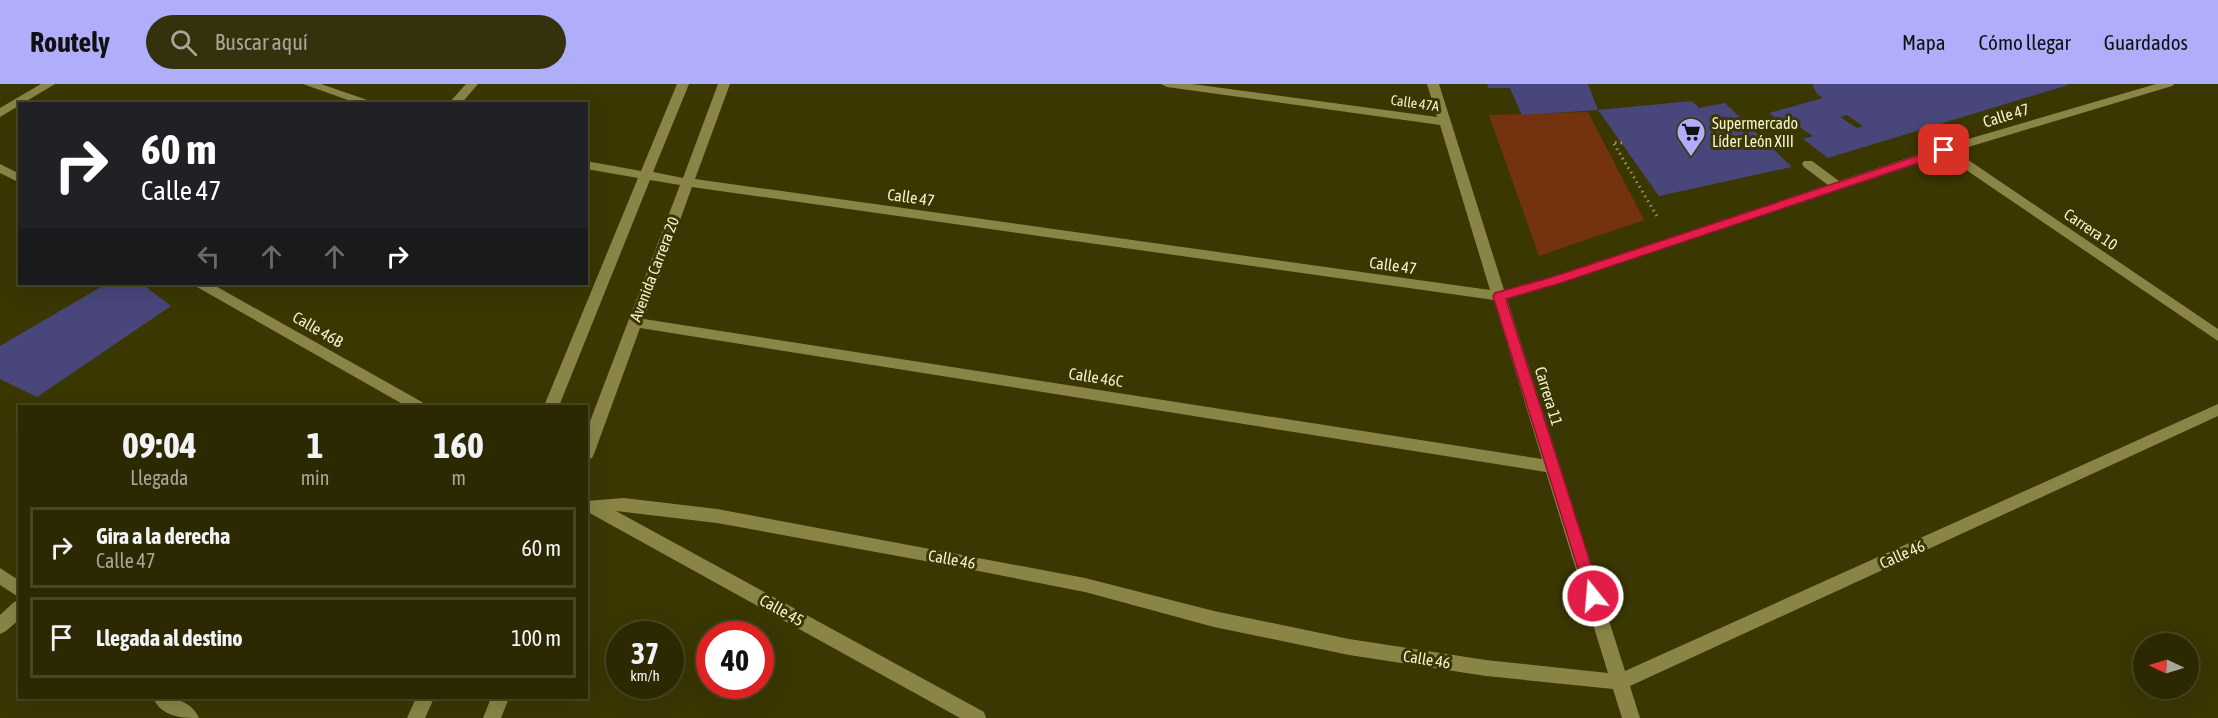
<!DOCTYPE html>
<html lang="es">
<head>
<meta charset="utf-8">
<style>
  body { margin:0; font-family:"Asap Condensed",sans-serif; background:#34310c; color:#f1f3f6; height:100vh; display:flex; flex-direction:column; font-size:22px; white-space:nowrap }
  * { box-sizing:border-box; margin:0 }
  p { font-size:20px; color:#a6a699 }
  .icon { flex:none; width:33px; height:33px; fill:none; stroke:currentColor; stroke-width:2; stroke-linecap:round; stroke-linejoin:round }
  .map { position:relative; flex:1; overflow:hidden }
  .side { position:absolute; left:18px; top:321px; width:570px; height:294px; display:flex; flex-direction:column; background:#2c2902; border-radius:0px; box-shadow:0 6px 24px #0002,0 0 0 2px #484524 }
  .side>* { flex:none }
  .banner { position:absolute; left:18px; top:18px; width:570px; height:183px; border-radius:0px; box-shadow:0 6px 24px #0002,0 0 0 2px #484524; background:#202124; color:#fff; overflow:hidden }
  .needle { width:39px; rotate:274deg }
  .fabs { position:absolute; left:2133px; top:549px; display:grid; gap:12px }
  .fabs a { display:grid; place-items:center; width:66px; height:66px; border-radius:50%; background:#2c2902; box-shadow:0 6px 24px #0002,0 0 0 2px #484524; font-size:30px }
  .speed { position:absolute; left:606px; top:537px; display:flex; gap:12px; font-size:30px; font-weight:700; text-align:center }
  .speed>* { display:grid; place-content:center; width:78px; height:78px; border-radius:50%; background:#2c2902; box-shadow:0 6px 24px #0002,0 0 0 2px #484524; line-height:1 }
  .speed small { font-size:15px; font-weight:400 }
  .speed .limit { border:9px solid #d22; background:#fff; color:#111 }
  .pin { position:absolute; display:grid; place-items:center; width:51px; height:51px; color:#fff; margin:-26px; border-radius:12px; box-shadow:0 3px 9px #0006 }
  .me { position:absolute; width:66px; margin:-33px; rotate:343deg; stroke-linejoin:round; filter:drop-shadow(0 0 4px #0008) }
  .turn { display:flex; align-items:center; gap:21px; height:126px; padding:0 24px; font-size:27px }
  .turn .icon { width:78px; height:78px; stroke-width:2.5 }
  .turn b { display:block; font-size:42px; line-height:51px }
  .lanes { display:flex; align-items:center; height:57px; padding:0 24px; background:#0003; justify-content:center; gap:30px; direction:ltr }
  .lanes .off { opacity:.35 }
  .eta { display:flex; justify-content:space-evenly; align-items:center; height:102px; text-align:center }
  .eta b { font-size:36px; font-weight:700; line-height:42px }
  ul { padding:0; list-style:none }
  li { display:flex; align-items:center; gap:18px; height:81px; margin:0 12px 9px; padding:0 12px; border:3px solid #484524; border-radius:0px }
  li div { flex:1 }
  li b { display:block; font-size:22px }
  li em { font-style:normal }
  header { display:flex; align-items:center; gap:36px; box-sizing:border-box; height:84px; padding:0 30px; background:#b0aefa; color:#111 }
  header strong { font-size:28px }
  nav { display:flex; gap:33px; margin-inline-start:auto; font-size:21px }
  .search { width:420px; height:54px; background:#34310c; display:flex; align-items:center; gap:15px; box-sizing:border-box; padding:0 21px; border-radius:33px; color:#a6a699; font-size:22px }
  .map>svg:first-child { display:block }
  .green { fill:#74320f }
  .building { fill:#49467b; fill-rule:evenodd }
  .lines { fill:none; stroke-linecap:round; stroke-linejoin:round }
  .path { stroke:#979469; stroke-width:3; stroke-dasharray:1.5 4; stroke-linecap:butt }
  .minor { fill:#8a8546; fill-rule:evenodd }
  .route { fill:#e11d48; stroke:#92132f; stroke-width:1.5 }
  .labels { text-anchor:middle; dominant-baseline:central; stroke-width:6; stroke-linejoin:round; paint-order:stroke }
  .far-street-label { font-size:14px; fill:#f4f2d1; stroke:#3b3703 }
  .street-label { font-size:16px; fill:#f4f2d1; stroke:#3b3703 }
  .poi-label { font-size:16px; fill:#f4f2d1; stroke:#3b3703; text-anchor:start }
</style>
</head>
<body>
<header>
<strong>Routely</strong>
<div class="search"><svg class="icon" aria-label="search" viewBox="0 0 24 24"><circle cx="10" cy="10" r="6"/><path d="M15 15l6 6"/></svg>Buscar aquí</div>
<nav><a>Mapa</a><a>Cómo llegar</a><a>Guardados</a></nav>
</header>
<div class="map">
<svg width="2218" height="634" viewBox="0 0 2218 634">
  <rect width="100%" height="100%" fill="#3b3703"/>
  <polygon class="green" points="1588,28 1644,136 1539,172 1489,31"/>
  <g class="building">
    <polygon points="1487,0 1588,0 1598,26 1522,31 1510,4 1488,4"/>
    <path d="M 1812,0 L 2067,0 L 2068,1 L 1828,74 L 1803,55 L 1813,52 L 1795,40 L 1788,42 L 1769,29 L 1823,14 L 1817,10 ZM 1847,31 L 1863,42 L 1857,44 L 1840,33 Z"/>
    <polygon points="1692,17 1699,24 1725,19 1792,83 1659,112 1598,26"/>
    <polygon points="106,200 142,200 171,222 37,313 0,295 0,262"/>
  </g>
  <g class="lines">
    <polyline class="path" points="1622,59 1613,58 1658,134"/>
    <g class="minor">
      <polygon points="41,0 55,0 0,33 0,24"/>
      <polygon points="303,0 321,0 379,20 359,20"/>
      <polygon points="466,0 478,0 461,20 448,20"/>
      <path d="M 677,0 L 689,0 L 653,88 L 683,94 L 718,0 L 730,0 L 695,95 L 1490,206 L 1440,41 L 1167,3 L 1161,0 L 1192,0 L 1437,33 L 1427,0 L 1439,0 L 1504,206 L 1551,193 L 1828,101 L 1804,83 L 1802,80 L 1804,77 L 1812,77 L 1839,97 L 1941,63 L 2156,0 L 2174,0 L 2172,2 L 1955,67 L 2218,245 L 2218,257 L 1944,71 L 1561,199 L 1507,215 L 1625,587 L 2218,320 L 2218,332 L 1630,602 L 1640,634 L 1622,634 L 1613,605 L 1486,592 L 1349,571 L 1214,543 L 1085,508 L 958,483 L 717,439 L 616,427 L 984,628 L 986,634 L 960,634 L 586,427 L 586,417 L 624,414 L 717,425 L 1085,494 L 1214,527 L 1349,555 L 1486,576 L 1608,589 L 1546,388 L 640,244 L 594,370 L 592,374 L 586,376 L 586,348 L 680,101 L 650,96 L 559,322 L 544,322 L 638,94 L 586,85 L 586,77 L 641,87 ZM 692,103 L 1494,216 L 1542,375 L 644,235 Z"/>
      <polygon points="0,80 20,90 20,99 0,89"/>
      <polygon points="195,200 212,200 422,318 425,322 406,322 197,203"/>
      <polygon points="0,484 20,497 20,514 0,501"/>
      <polygon points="20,516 20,535 6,547 0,550 0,531 14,518"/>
      <path d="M 153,614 C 170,612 191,616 199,634 C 181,634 162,633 153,614 Z"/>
      <polygon points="416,614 434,614 425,634 407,634"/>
      <polygon points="491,614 509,614 501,634 483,634"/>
    </g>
  </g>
  <polygon class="route" points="1944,63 1950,66 1948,69 1561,199 1506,215 1601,512 1599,517 1593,519 1588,517 1493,212 1495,209 1552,193"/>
  <defs>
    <g id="supermarket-pin" transform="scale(1.5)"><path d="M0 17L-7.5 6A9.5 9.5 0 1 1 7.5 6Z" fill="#b0aefa" stroke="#3b3703"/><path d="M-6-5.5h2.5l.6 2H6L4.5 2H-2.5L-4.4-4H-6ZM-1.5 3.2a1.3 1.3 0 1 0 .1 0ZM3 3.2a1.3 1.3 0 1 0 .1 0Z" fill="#111"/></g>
  </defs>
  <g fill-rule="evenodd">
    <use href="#supermarket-pin" x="1691" y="48"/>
  </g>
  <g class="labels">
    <g class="far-street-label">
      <text transform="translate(1415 19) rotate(8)">Calle 47A</text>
    </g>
    <g class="street-label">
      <text transform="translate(2006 31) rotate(-17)">Calle 47</text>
      <text transform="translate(911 113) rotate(8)">Calle 47</text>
      <text transform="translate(2091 145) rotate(34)">Carrera 10</text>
      <text transform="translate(1393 181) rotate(8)">Calle 47</text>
      <text transform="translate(654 185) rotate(-69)">Avenida Carrera 20</text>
      <text transform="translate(318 245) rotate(30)">Calle 46B</text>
      <text transform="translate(1096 293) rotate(9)">Calle 46C</text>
      <text transform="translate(1549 312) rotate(73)">Carrera 11</text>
      <text transform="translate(1902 470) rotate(-24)">Calle 46</text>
      <text transform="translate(952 475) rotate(10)">Calle 46</text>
      <text transform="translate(782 526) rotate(29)">Calle 45</text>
      <text transform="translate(1427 575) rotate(9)">Calle 46</text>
    </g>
    <g class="poi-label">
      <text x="1712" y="39">Supermercado<tspan x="1712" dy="18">Líder León XIII</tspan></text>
    </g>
  </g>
</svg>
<div class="fabs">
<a><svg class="needle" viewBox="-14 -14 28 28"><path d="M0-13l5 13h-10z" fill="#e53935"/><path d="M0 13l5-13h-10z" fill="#a6a699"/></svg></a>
</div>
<div class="speed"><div>37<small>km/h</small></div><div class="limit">40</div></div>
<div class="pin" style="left:1944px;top:66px;background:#d93025"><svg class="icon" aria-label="arrive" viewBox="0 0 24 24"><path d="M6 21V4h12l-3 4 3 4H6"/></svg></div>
<svg class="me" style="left:1593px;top:512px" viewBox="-20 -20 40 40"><circle r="17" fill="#e11d48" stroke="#fff" stroke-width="3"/><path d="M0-11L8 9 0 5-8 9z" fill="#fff"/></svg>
<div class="banner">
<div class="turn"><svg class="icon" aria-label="right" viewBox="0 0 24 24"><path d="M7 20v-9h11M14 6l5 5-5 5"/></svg><div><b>60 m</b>Calle 47</div></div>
<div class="lanes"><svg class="icon off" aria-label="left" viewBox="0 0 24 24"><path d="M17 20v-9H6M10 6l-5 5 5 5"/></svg><svg class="icon off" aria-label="ahead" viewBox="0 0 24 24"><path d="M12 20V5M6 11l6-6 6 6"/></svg><svg class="icon off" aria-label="ahead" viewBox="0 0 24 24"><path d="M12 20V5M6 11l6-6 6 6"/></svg><svg class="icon" aria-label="right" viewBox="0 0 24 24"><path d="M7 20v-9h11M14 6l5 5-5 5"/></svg></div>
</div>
<section class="side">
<div class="eta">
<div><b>09:04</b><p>Llegada</p></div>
<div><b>1</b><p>min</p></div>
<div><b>160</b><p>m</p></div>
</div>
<ul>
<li><svg class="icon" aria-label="right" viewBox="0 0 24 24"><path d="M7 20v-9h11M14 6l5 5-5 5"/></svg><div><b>Gira a la derecha</b><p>Calle 47</p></div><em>60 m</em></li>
<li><svg class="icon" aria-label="arrive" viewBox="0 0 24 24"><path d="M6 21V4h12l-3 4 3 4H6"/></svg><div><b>Llegada al destino</b></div><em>100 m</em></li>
</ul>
</section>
</div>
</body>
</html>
